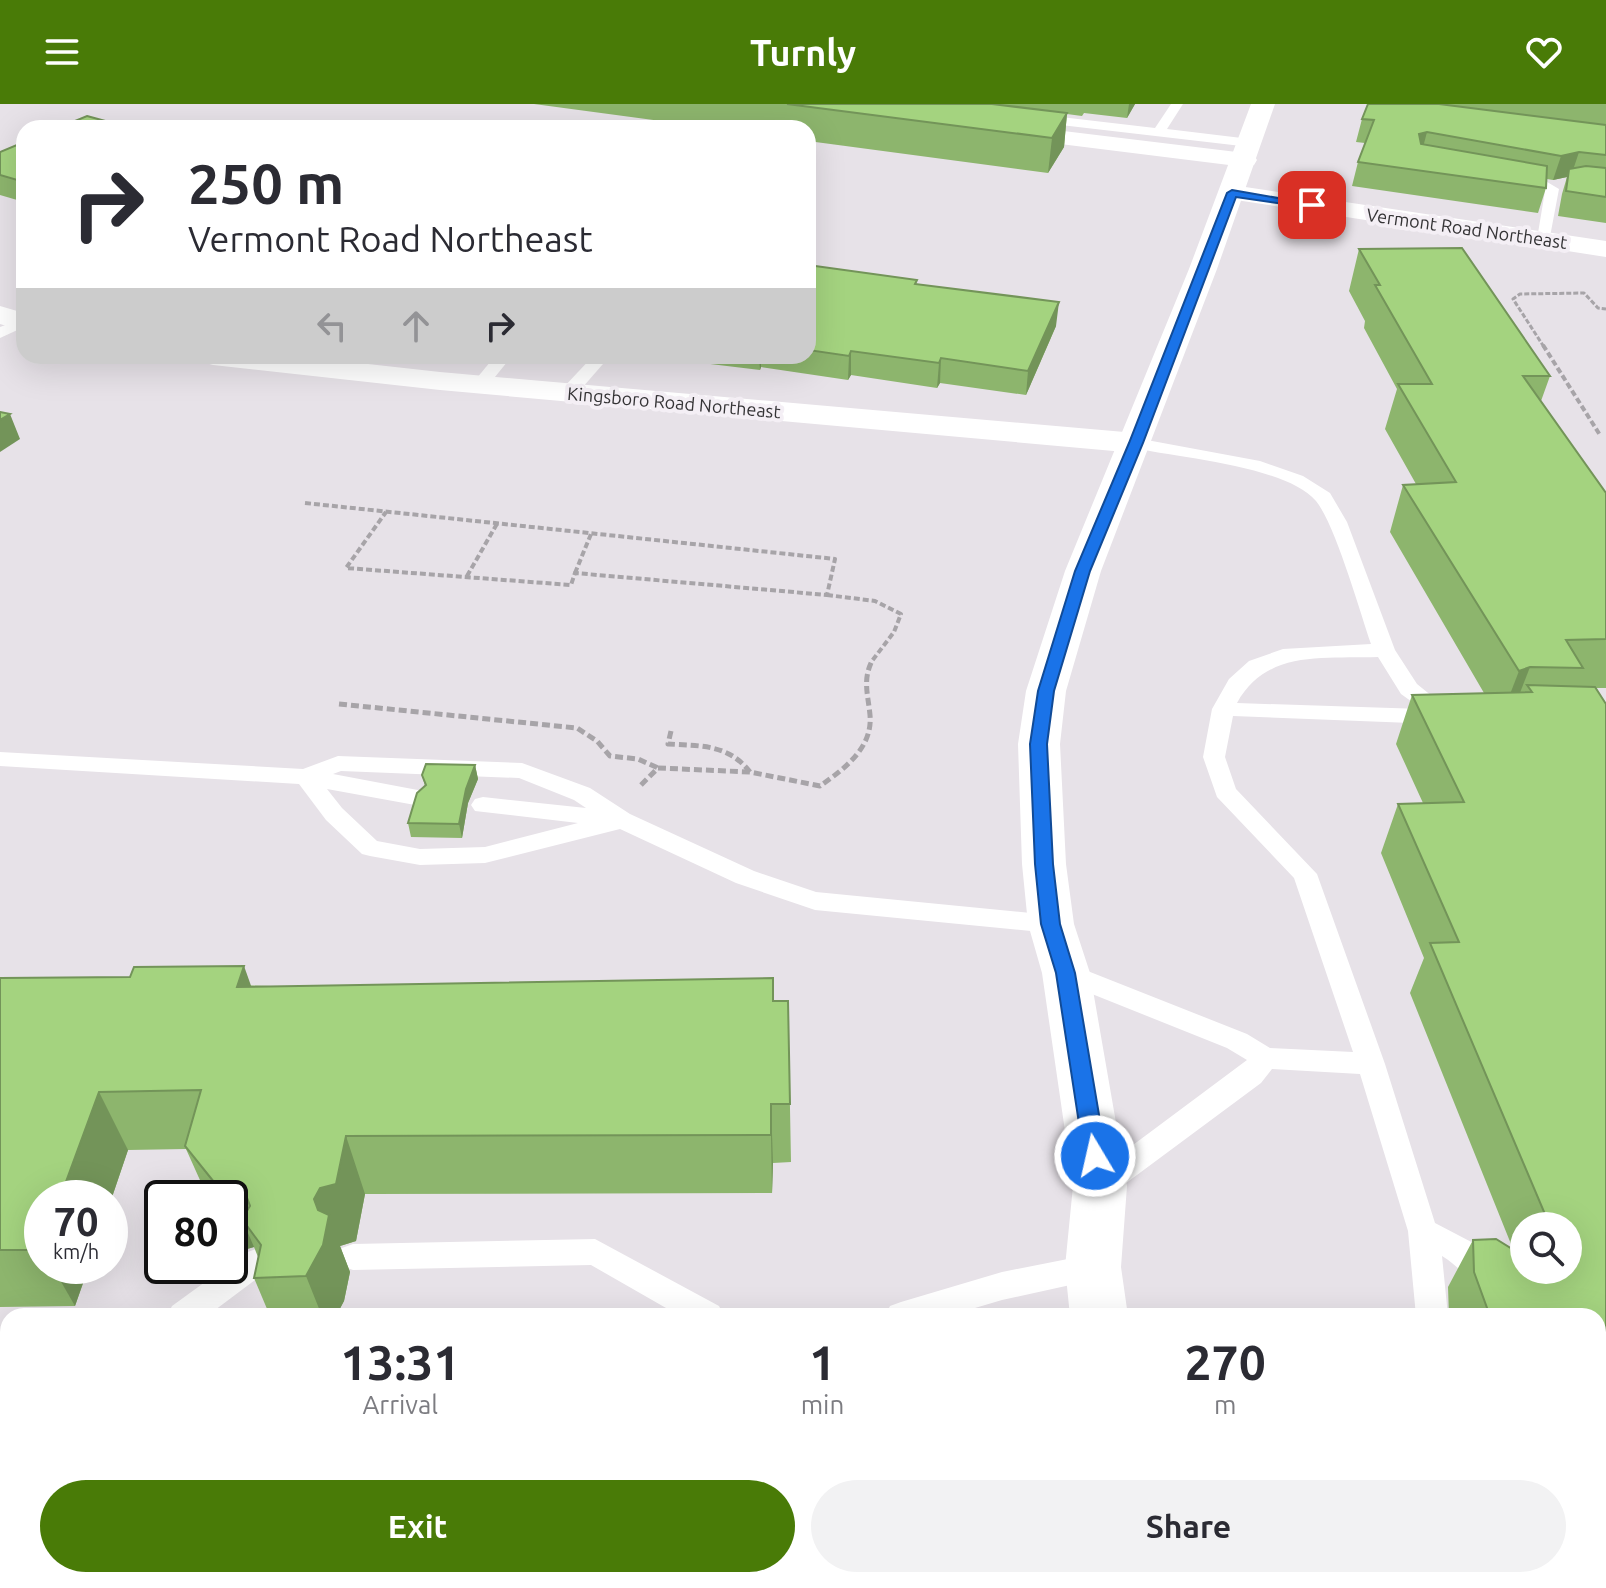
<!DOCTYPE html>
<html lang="en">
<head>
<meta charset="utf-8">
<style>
  body { margin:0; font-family:Ubuntu,sans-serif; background:#f2f2f3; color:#2b2b33; height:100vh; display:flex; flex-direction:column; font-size:30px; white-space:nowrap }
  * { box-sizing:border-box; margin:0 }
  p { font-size:26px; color:#7c7c81 }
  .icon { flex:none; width:44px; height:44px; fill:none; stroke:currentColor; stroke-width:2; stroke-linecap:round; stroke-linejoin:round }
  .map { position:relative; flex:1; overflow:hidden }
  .panel { position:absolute; left:0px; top:1204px; width:1606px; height:280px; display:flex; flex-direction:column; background:#fff; border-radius:24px 24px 0 0; box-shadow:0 8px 32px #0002 }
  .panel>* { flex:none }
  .hud { position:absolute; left:16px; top:16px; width:800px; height:244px; border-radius:24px; box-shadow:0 8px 32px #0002; background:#fff; color:#2b2b33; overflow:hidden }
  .controls { position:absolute; left:1510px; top:1108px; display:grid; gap:16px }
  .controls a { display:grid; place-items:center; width:72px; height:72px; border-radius:50%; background:#fff; box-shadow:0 8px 32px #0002; font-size:40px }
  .speed { position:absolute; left:24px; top:1076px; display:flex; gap:16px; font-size:40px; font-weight:700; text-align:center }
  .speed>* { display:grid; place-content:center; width:104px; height:104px; border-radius:50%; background:#fff; box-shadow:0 8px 32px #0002; line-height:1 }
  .speed small { font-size:20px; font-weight:400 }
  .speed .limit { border:4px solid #111; border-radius:12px; background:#fff; color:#111 }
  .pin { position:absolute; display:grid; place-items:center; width:68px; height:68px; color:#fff; margin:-34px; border-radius:16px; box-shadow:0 4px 12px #0006 }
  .me { position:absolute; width:88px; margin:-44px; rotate:351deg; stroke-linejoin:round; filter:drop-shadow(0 0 6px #0008) }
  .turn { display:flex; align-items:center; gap:28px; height:168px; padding:0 40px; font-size:36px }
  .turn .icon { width:104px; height:104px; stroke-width:2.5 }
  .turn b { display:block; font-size:56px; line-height:68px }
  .lanes { display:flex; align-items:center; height:76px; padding:0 40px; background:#0003; justify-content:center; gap:40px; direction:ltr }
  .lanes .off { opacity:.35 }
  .eta { display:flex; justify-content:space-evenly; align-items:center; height:136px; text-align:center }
  .eta b { font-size:48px; font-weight:700; line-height:56px }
  .primary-button { display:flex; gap:16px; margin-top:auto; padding:16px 40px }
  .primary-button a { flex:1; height:92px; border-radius:48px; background:#497b07; color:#fff; font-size:32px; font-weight:700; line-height:92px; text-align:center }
  .primary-button a+a { background:#f2f2f3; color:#2b2b33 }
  header { display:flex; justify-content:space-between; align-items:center; height:104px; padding:0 40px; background:#497b07; color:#fff; font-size:36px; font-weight:700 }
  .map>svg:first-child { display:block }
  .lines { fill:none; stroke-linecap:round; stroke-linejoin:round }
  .path-far3 { stroke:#a7a4a8; stroke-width:3; stroke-dasharray:5 2; stroke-linecap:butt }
  .path-far2 { stroke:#a7a4a8; stroke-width:4; stroke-dasharray:6 3; stroke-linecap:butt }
  .path-far1 { stroke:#a7a4a8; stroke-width:5; stroke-dasharray:8 4; stroke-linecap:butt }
  .path { stroke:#a7a4a8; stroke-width:6; stroke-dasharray:10 5; stroke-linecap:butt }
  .lane { fill:#fff; fill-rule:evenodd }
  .street { fill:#fff; fill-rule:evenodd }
  .highway { fill:#fff; fill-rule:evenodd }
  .wall { fill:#8db56d; fill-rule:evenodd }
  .shaded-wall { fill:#739459 }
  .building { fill:#a4d37f; stroke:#739459; stroke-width:2 }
  .route { fill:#1a73e8; stroke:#114b97; stroke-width:2 }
  .labels { text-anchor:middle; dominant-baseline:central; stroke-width:8; stroke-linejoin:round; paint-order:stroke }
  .far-street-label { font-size:18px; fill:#353436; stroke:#f4eff5 }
</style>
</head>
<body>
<header><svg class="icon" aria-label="menu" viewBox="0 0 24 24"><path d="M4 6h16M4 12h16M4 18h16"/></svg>Turnly<svg class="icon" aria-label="heart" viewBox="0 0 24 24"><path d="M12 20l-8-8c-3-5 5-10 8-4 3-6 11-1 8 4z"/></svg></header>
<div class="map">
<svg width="1606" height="1484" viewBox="0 0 1606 1484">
  <rect width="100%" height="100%" fill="#e7e2e8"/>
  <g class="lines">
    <polyline class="path-far3" points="1544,243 1513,195 1520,190 1584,189 1598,204 1606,205"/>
    <g class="path-far2">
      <polyline points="1543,241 1600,331"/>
      <polyline points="305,399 835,455 827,491 575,469 571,481 346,464 386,408"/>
      <polyline points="575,469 591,430"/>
      <polyline points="467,472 498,418"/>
      <polyline points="827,491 875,497 901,510 894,528 872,557"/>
    </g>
    <g class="path-far1">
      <polyline points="339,600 577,624 597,637 610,652 638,655 658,664"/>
      <path d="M 671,627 L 668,640 C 701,642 728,640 750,668"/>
      <path d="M 641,681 L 658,664 L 750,668 L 820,682 C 844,665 873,644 870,611 C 868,590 862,575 873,555"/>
    </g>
    <g class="path">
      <polyline points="790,1476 795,1484"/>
      <polyline points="523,1484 532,1476"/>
    </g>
    <g class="lane">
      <polygon points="1171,0 1183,0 1167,25 1250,35 1257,39 1250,43 1035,18 1029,14 1035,10 1155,24"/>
      <polygon points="1516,68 1537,72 1559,85 1549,138 1544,139 1537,135 1545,87 1511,75 1509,72"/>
      <polygon points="24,214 24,223 0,234 0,223"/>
      <polygon points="495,252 512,252 486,284 474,284 472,280"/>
      <polygon points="593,252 610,252 575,292 563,292 560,288 563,284"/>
      <path d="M 1136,334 L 1260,357 L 1303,372 L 1330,389 L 1347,418 L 1395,546 L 1417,580 L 1454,610 L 1451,615 L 1437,620 L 1233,612 L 1225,653 L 1236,685 L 1317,770 L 1385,960 L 1435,1119 L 1479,1142 L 1503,1174 L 1499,1184 L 1488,1188 C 1470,1181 1460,1162 1442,1152 L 1448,1212 L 1416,1212 L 1408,1127 L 1360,970 L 1272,965 L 1261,979 L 1110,1091 L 1100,1094 L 1090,1091 L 1085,1082 L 1090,1073 L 1247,956 L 1227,944 L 1057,876 L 1053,869 L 1057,862 L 1066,859 L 1075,862 L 1247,930 L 1270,944 L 1353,948 L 1294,774 L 1217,693 L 1203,653 L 1212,605 L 1229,575 L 1249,557 L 1283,545 L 1371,540 C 1360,508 1335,420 1316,397 C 1285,361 1176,354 1130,343 L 1127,339 L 1130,335 ZM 1378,553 L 1401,590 L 1422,605 L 1237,599 C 1267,545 1324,555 1378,553 Z"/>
      <path d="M 0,648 L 303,665 L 338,652 L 522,659 L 590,684 L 630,710 L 754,767 L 816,788 L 1051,811 L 1060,814 L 1064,820 L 1060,826 L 1051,829 L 815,806 L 736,779 L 620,725 L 485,759 L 420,761 L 370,752 L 362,750 L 326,716 L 299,680 L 0,662 ZM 341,667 L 519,674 L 574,696 L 586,704 L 483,693 L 475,695 L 471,701 L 475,707 L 578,719 L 485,743 L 420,745 L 377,737 L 342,704 L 327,685 L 415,701 L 423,699 L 427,693 L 423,687 L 333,670 Z"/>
      <polygon points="595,1135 719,1202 724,1212 680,1212 591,1161 353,1166 342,1162 338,1153 342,1144 353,1140"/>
      <polygon points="256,1145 267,1149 271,1158 267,1167 207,1212 167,1212 172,1202 245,1149"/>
      <polygon points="1093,1150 1104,1154 1108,1163 1104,1172 1093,1176 1002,1196 948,1212 885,1212 890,1202 901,1198 1002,1168"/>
      <rect x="0" y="1277" width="8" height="30"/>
      <polygon points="374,1476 410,1476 408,1484 372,1484"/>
      <polygon points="1509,1476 1578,1476 1582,1484 1512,1484"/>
    </g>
    <g class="street">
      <polygon points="1005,20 1245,49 1254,51 1257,56 1254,61 1245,63 997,32 993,27 997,22"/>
      <polygon points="1232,81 1606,137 1606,153 1223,94 1219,89 1223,84"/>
      <polygon points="0,202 24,209 24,227 0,220"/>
      <polygon points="198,252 296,252 440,268 1136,329 1148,332 1152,339 1148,346 1136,349 440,286 213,261 202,258"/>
    </g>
    <g class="highway">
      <polygon points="1251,0 1275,0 1217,165 1101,467 1066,587 1060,640 1066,760 1074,820 1090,869 1127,1082 1121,1163 1128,1212 1070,1212 1065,1163 1073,1082 1042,869 1028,820 1022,760 1018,640 1026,587 1065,467 1189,165"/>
      <polygon points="1116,1476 1180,1476 1182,1484 1118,1484"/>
    </g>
  </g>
  <g class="wall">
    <polygon points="534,0 1135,0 1127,14 1084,9 1082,12 1067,10 1064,43 1048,69 808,37 808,24 713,24"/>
    <polygon points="1368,0 1606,0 1606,119 1558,112 1562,90 1567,73 1553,76 1547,75 1546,84 1538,109 1352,82 1358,58 1365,39 1356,38 1362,15"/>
    <polygon points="24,38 24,98 0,91 0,48"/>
    <path d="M 1359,145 L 1550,272 L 1541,297 L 1606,389 L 1606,584 L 1596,584 L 1606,600 L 1606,1373 L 1598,1353 L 1598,1212 L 1449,1212 L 1448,1183 L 1473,1136 L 1513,1145 L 1410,889 L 1424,854 L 1381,749 L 1398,700 L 1423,699 L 1396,640 L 1412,591 L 1484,589 L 1390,428 L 1403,381 L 1416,380 L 1385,325 L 1397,285 L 1364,224 L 1365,217 L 1349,187 ZM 1524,1122 L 1568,1122 L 1524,1166 Z"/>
    <polygon points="808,161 917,180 1056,222 1026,291 940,279 937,284 851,271 848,276 761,263 760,266 644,252 808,252"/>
    <polygon points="475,661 478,675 468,699 462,734 411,733 408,719 425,682 422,671"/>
    <polygon points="0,874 788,897 791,1058 773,1059 772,1089 365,1090 356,1137 340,1142 350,1168 344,1197 336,1212 270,1212 254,1174 258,1153 254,1143 247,1145 230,1124 230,1094 208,1094 186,1045 128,1046 110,1099 110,1094 42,1094 42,1162 89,1162 75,1202 0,1203"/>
  </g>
  <g class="shaded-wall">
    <polygon points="1129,0 1135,0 1127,14"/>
    <polygon points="1067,9 1064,43 1048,69 1052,34"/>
    <polygon points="1427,28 1421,51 1419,30"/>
    <polygon points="1579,48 1571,72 1569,65 1567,73 1553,76 1561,52"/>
    <polygon points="1059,198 1056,222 1026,291 1028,267"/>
    <polygon points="851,247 851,271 848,276 849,252"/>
    <polygon points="759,252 761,252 761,263 760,266"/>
    <polygon points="941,254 940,279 937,284 939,259"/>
    <polygon points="10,310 20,335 0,348 0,316"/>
    <polygon points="1530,563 1511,612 1500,616 1519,567"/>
    <polygon points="475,661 478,675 468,699 462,734 459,720 466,685"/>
    <polygon points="244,862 265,921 237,883"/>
    <polygon points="99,988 128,1046 110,1099 110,1094 60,1094"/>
    <polygon points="771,1000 773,1059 772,1089 771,1031"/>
    <polygon points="346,1032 365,1090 356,1137 340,1142 350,1168 344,1197 336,1212 322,1212 306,1172 314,1095"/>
    <polygon points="233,1085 250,1127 242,1115 254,1143 247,1145 230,1106 230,1094 225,1094 222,1088"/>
    <polygon points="52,1162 89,1162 75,1202"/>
    <polygon points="238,1476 265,1476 270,1484 236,1484"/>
  </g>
  <g class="building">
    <polygon points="787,0 992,0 1067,9 1052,34"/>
    <polygon points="1368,0 1439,0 1606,21 1606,51 1579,48 1561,52 1427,28 1419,30 1421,40 1547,62 1546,84 1358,58 1374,16 1362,15"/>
    <polygon points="87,12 131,24 58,24"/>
    <polygon points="24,38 24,78 0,71 0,48"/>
    <polygon points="1586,62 1606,64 1606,93 1566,87 1569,65"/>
    <polygon points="1462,144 1550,272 1523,272 1606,389 1606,535 1566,536 1583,564 1530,563 1519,567 1403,381 1456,378 1398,280 1432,280 1375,181 1380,181 1359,145"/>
    <polygon points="808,161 917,176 915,180 1059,198 1028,267 941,254 939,259 851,247 849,252 808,246"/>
    <polygon points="0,308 10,310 0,316"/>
    <polygon points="1527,581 1595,583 1606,600 1606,1250 1603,1243 1598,1243 1598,1212 1490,1212 1474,1168 1473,1136 1496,1135 1522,1151 1524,1150 1524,1166 1568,1166 1568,1122 1550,1122 1430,839 1459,838 1398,700 1464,698 1412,591 1532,588"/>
    <polygon points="426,660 475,661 466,685 459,720 408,719 417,689 426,681 422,671"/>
    <polygon points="244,862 237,883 773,874 773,897 788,897 790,1000 771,1000 771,1031 346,1032 336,1080 320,1084 314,1095 318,1106 329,1111 323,1141 306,1172 254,1174 261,1141 242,1115 250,1102 246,1091 233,1085 222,1088 185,1042 201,986 99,988 60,1094 42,1094 42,1146 0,1146 0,874 130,873 134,863"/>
    <polygon points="0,1349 8,1349 8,1476 238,1476 236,1484 0,1484"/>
  </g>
  <polygon class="route" points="1232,86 1318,101 1312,104 1236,93 1143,339 1090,467 1054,587 1047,640 1053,760 1060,820 1075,869 1106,1052 1103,1058 1095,1061 1087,1058 1084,1052 1056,869 1041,820 1035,760 1030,640 1038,587 1075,467 1129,339 1227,89"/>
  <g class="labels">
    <g class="far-street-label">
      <text transform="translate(1467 124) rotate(8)">Vermont Road Northeast</text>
      <text transform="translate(674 298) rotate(5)">Kingsboro Road Northeast</text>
    </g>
  </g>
</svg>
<div class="controls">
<a><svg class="icon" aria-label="search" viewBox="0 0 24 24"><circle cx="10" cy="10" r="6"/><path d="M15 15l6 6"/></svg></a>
</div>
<div class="speed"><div>70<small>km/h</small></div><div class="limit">80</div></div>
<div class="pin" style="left:1312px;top:101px;background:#d93025"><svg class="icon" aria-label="arrive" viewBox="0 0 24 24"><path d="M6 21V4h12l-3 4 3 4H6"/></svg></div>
<svg class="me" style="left:1095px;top:1052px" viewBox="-20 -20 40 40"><circle r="17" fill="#1a73e8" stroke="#fff" stroke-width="3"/><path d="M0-11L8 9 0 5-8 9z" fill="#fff"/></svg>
<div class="hud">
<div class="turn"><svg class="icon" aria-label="right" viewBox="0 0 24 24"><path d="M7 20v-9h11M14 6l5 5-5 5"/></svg><div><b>250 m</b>Vermont Road Northeast</div></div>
<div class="lanes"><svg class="icon off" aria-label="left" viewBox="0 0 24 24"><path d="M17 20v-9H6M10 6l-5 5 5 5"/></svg><svg class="icon off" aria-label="ahead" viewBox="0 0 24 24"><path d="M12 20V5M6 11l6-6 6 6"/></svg><svg class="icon" aria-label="right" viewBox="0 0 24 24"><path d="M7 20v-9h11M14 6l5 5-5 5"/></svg></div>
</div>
<section class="panel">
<div class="eta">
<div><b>13:31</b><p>Arrival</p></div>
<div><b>1</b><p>min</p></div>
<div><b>270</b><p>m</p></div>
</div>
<div class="primary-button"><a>Exit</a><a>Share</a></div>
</section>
</div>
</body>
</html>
